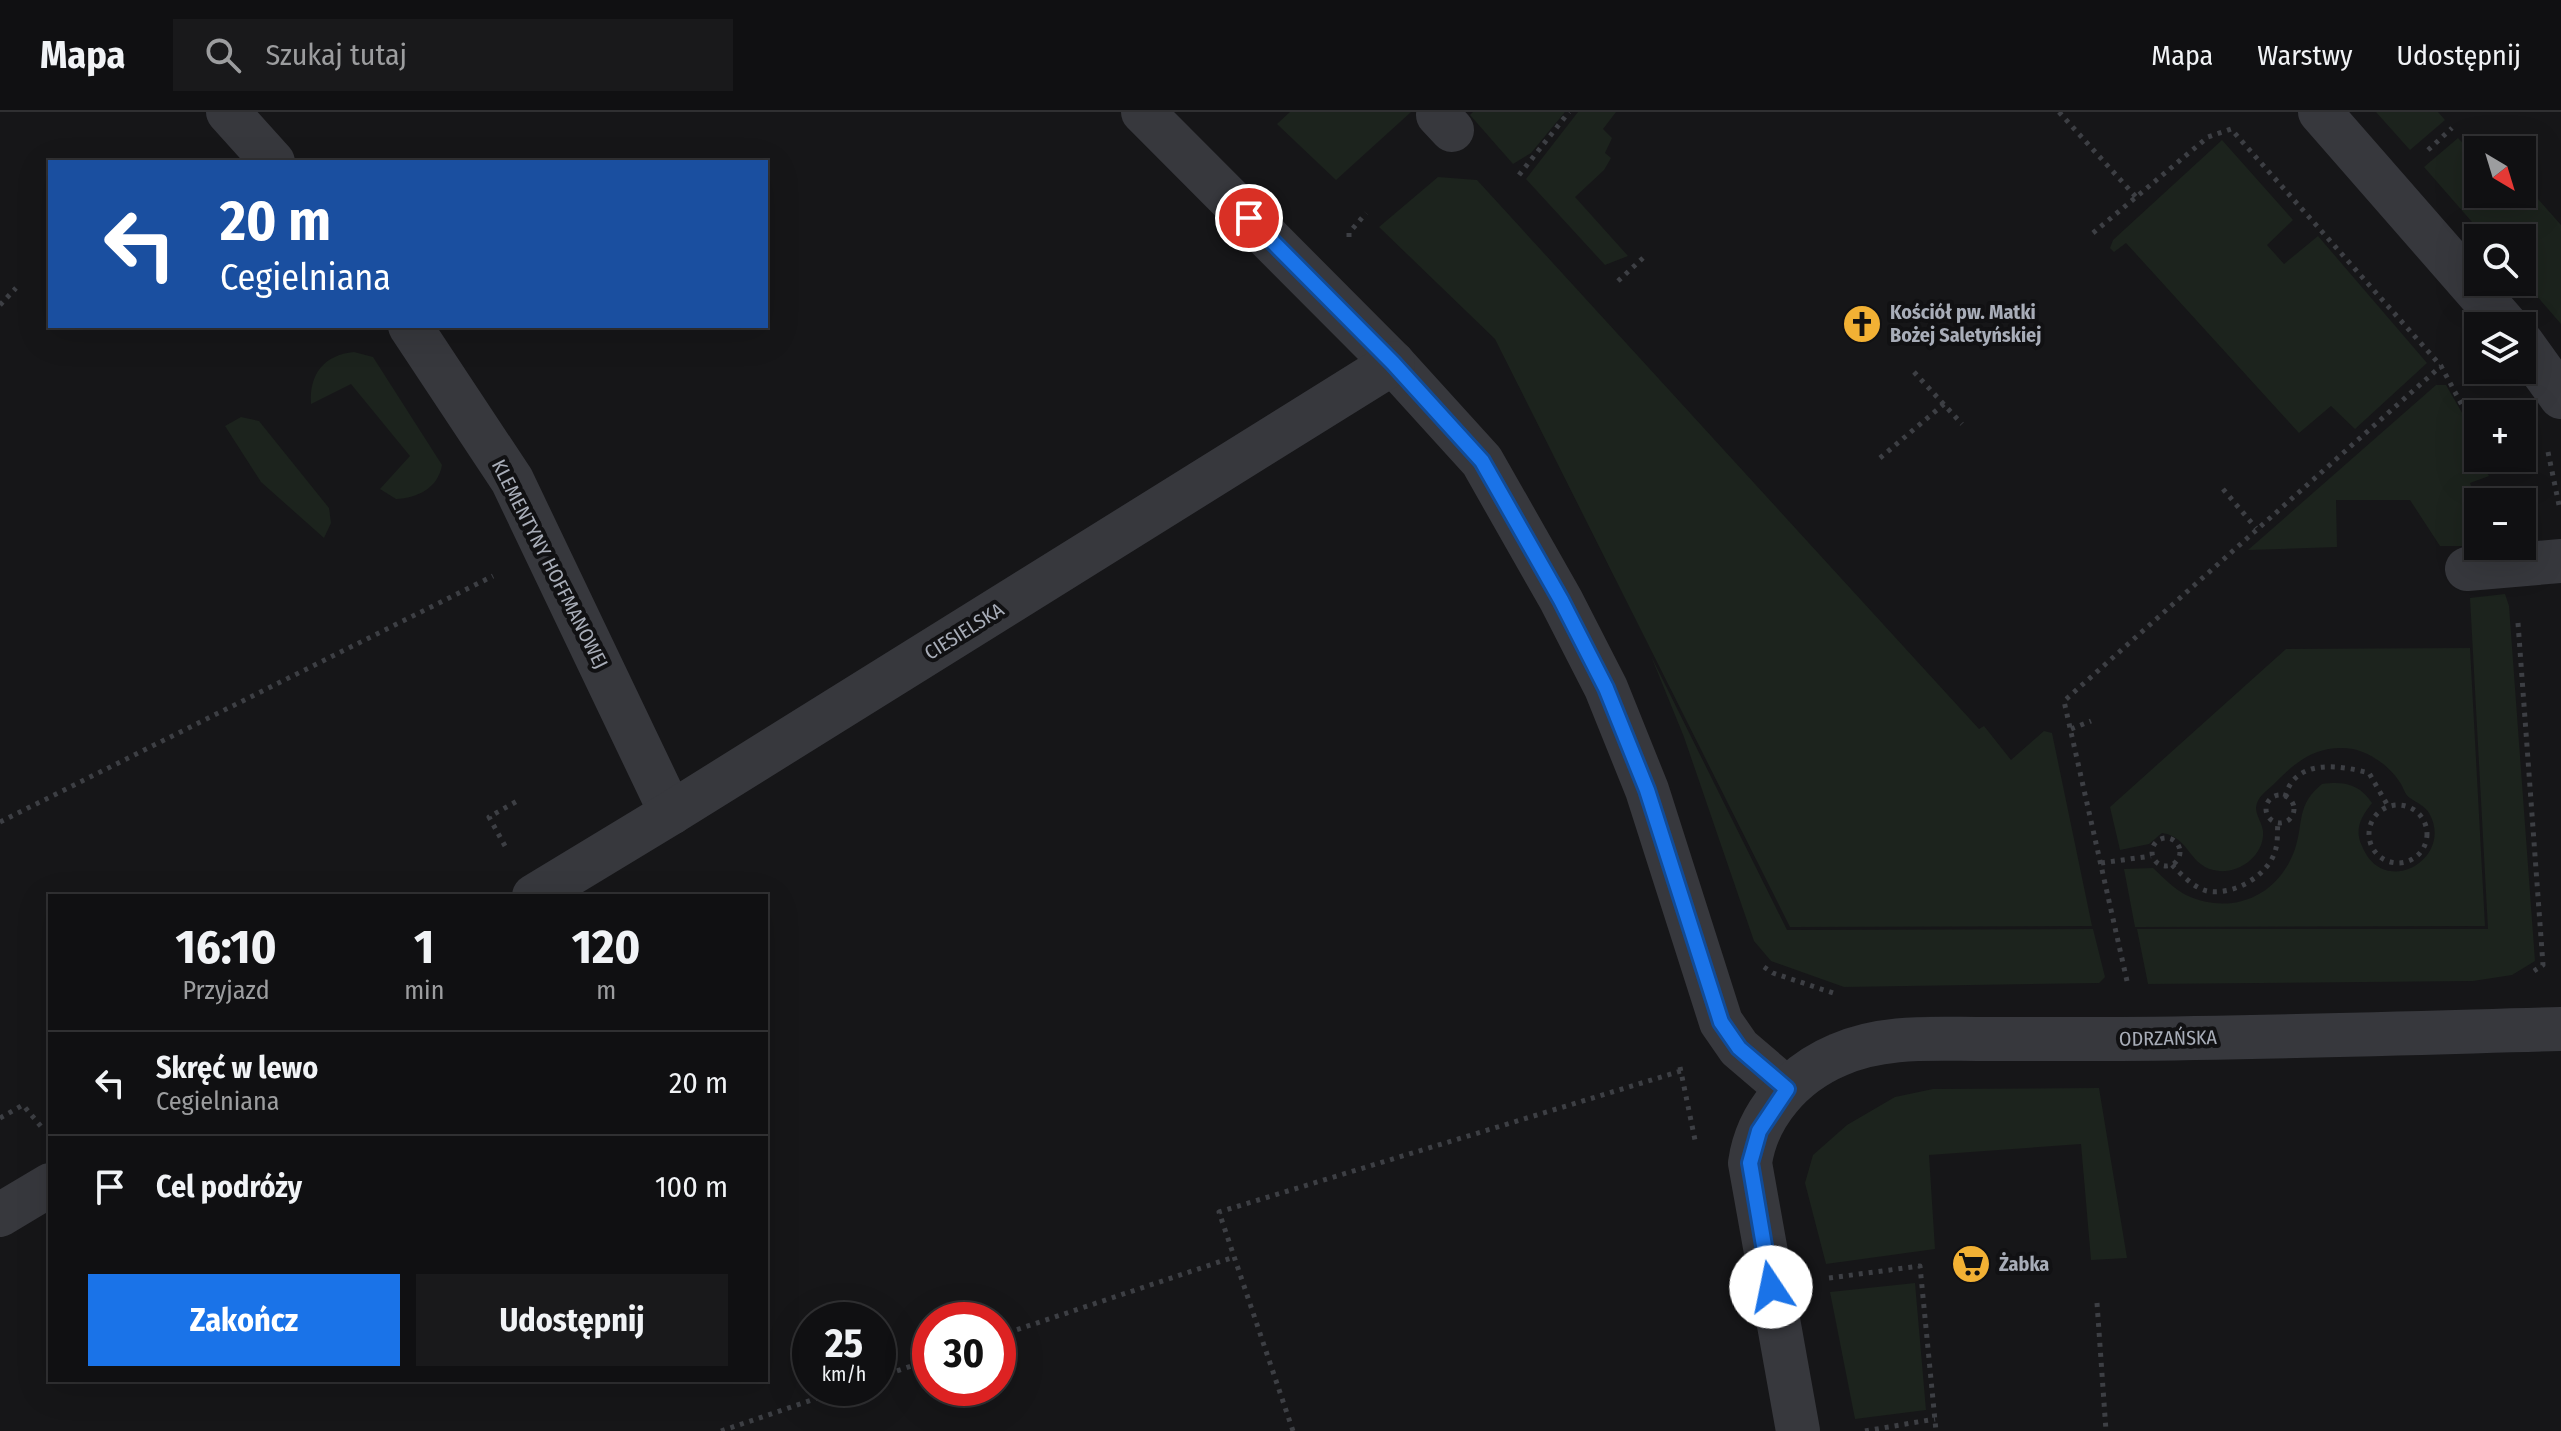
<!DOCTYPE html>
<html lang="pl">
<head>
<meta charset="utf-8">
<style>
  body { margin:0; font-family:"Fira Sans Condensed",sans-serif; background:#19191b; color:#f1f3f6; height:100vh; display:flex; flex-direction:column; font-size:30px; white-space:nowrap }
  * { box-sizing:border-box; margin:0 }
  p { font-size:26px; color:#9c9d9f }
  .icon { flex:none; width:44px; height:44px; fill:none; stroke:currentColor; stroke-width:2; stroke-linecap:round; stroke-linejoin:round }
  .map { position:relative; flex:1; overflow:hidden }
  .details { position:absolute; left:48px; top:782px; width:720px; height:488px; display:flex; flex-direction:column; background:#101012; border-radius:0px; box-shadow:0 8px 32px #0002,0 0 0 2px #303032 }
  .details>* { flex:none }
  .guide { position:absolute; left:48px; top:48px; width:720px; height:168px; border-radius:0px; box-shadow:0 8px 32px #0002,0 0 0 2px #303032; background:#1a4fa0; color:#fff; overflow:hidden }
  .needle { width:52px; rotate:142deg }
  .fabs { position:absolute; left:2464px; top:24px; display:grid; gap:16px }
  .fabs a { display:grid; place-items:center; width:72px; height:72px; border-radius:0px; background:#101012; box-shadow:0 8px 32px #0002,0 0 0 2px #303032; font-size:40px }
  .speed { position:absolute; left:792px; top:1190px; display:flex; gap:16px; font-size:40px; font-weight:700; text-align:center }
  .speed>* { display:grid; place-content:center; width:104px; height:104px; border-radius:50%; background:#101012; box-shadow:0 8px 32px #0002,0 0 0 2px #303032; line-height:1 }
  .speed small { font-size:20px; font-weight:400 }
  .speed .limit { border:12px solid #d22; background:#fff; color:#111 }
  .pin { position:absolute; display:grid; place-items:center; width:68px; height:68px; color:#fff; margin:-34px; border:4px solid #fff; border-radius:50%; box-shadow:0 2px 8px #0007 }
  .me { position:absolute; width:88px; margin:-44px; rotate:349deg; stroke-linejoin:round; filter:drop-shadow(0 0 6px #0008) }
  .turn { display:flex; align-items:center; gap:28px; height:168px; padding:0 40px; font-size:36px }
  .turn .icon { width:104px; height:104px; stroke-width:2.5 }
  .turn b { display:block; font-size:56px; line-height:68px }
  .eta { display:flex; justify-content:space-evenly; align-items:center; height:136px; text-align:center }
  .eta b { font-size:48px; font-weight:700; line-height:56px }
  .button { display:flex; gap:16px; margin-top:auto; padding:16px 40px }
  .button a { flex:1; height:92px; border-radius:0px; background:#1a73e8; color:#fff; font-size:32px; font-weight:700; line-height:92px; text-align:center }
  .button a+a { background:#19191b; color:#f1f3f6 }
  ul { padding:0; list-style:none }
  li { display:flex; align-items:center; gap:24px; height:104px; padding:0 40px; border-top:2px solid #303032 }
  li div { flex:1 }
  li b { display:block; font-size:30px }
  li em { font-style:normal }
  header { display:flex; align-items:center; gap:48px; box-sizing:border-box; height:112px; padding:0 40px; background:#101012; border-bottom:2px solid #303032 }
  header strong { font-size:38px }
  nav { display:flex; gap:44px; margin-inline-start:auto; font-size:28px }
  .search { width:560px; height:72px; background:#19191b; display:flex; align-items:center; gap:20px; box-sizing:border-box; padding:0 28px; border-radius:0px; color:#9c9d9f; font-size:30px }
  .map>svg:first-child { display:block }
  .green { fill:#1c231d }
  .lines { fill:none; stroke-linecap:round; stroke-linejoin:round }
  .path { stroke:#3d3f44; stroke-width:5; stroke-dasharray:4 6; stroke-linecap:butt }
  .street { stroke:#37383d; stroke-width:44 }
  .route-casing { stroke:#114b97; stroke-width:20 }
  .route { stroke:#1a73e8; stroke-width:14 }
  .labels { text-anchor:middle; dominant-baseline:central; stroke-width:8; stroke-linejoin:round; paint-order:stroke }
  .poi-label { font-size:20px; font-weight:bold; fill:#a8adb8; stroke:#111113; text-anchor:start }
  .street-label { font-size:20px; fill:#a8adb8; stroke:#111113 }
</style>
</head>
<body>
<header>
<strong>Mapa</strong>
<div class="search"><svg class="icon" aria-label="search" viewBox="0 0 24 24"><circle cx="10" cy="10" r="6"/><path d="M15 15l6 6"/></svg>Szukaj tutaj</div>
<nav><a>Mapa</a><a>Warstwy</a><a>Udostępnij</a></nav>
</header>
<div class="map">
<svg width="2561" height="1319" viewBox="0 0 2561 1319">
  <rect width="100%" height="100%" fill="#161618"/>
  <g class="green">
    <polygon points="1290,0 1411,0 1336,68 1277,12"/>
    <polygon points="1473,0 1565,0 1531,41 1513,52 1470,3"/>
    <polygon points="1578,0 1616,0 1603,17 1612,26 1605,41 1611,46 1604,58 1575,85 1628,144 1605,153 1526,67"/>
    <polygon points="2376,0 2438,0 2445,8 2410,38"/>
    <polygon points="2458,26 2478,47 2478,82 2522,82 2522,69 2561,113 2561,212 2522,167 2522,126 2486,126 2424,55"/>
    <polygon points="2222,28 2293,108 2267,133 2284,152 2318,124 2427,251 2355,317 2331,294 2299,321 2126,131 2114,140 2110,136 2113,128"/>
    <polygon points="1438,65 1477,68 1979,617 1984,614 2011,648 2044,619 2052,621 2092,814 1790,815 1495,227 1379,115"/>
    <path d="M 354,240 L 373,245 L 442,353 C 438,376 418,386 396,387 L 380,377 L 410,344 L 351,272 L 311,292 C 309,262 324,243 354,240 Z"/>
    <polygon points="2436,273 2446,273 2476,325 2472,328 2478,346 2489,364 2470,371 2478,394 2478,434 2440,434 2410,388 2336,388 2337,435 2248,438"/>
    <polygon points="241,305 259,309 329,396 331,411 324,426 261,370 225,314"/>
    <polygon points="2505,482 2509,494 2535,849 2512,863 2473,869 2148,872 2137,817 2488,817 2470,486"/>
    <path d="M 2470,536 L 2485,814 L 2135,815 L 2124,757 L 2153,756 C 2163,765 2174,777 2186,783 C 2231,804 2278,785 2295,737 C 2304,710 2296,693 2322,672 C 2345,669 2359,672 2372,691 C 2361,705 2354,717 2362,734 C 2384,788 2455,746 2429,701 C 2425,694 2417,691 2410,686 C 2405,683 2404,677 2401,672 C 2391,655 2371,641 2353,637 C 2318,632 2296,649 2274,672 C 2267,679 2257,684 2256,696 C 2256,703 2262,711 2263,719 C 2265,742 2241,761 2219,759 C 2188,756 2191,725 2162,721 L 2149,732 L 2120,738 L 2110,695 L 2286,537 Z"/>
    <polygon points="1651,544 1787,818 2093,817 2105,865 2099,871 1844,875 1771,849 1754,829 1684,625"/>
    <polygon points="2099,976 2127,1146 2091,1148 2081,1032 1929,1043 1935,1137 1826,1152 1805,1071 1813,1043 1847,1013 1895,985 1933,977"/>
    <polygon points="1915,1171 1926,1298 1855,1307 1830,1180"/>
  </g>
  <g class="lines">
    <g class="path">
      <polyline points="2059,0 2136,85"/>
      <polyline points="2428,38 2452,16"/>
      <polyline points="1519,63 1569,0"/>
      <polyline points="2093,121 2208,25 2231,17 2441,254 2478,323"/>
      <polyline points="1349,125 1349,121 1366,101"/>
      <polyline points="1618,169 1643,146"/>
      <polyline points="0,193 16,176"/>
      <polyline points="1914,260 1962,312"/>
      <polyline points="2548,340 2559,393"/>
      <polyline points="1880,346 1944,292"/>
      <polyline points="2223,377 2256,416"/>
      <polyline points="2518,511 2543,853 2534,859"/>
      <polyline points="2071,617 2091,609"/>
      <circle cx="2280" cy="697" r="14"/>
      <path d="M 2285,685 C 2295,646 2339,653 2369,661 L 2388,694"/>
      <circle cx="2398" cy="722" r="29"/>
      <polyline points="0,710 493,464"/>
      <circle cx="2166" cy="740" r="14"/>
      <polyline points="505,734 489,705 519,688"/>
      <polyline points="2101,751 2151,744"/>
      <path d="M 2172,753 C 2181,762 2194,776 2207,779 C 2234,784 2270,763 2276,736 C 2278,729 2277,719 2278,711"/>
      <polyline points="1764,855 1773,861 1833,881"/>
      <polyline points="2127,869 2064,589 2441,254"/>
      <polyline points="1680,955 1695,1028"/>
      <polyline points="0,1006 23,993 44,1018"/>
      <polyline points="1829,1166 1920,1154 1936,1319"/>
      <polyline points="2097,1191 2106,1319"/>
      <polyline points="998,1224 1234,1145"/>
      <polyline points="878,1265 930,1248"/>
      <polyline points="721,1319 847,1276"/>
      <polyline points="1293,1319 1219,1100 1681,959"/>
      <polyline points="1865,1319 1935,1307"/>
    </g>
    <g class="street">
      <polyline points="228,0 273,50"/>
      <polyline points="1143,0 1393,251 1482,349 1561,488 1606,576 1647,678 1721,910 1739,936 1787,977"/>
      <polyline points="2320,0 2507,214"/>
      <polyline points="1438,3 1452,18"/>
      <polyline points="410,214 512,368 671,701"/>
      <polyline points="2522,231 2561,285"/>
      <polyline points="2467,457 2561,449"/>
      <polyline points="534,784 671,701 1393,251"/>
      <polyline points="0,1103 50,1073"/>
      <path d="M 1798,1319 L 1750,1051 C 1757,1002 1793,962 1838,943 C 1882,923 1933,927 1981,927 C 2027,927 2073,927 2120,927 C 2267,926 2414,921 2561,917"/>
    </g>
  </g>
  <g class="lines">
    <g class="route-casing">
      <polyline id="route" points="1249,106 1393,251 1482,349 1561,488 1606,576 1647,678 1721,910 1739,936 1787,977 1759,1019 1750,1051 1771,1175"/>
    </g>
    <use href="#route" class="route"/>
  </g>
  <defs>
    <g id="church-disc" transform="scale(2)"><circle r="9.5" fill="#f2b134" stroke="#111113"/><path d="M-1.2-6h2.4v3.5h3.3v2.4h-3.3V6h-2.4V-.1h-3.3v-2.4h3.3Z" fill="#111"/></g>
    <g id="supermarket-disc" transform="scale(2)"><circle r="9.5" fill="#f2b134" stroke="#111113"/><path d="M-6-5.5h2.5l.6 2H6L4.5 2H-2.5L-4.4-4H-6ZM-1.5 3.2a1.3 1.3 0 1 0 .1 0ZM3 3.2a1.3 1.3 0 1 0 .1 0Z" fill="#111"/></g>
  </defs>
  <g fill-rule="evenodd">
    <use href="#church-disc" x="1862" y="212"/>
    <use href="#supermarket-disc" x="1971" y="1152"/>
  </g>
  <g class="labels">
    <g class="poi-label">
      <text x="1890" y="200">Kościół pw. Matki<tspan x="1890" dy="23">Bożej Saletyńskiej</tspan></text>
      <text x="1999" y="1152">Żabka</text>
    </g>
    <g class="street-label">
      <text transform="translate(550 452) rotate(63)">KLEMENTYNY HOFFMANOWEJ</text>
      <text transform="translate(964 519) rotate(-32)">CIESIELSKA</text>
      <text transform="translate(2168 926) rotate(-1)">ODRZAŃSKA</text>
    </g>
  </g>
</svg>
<div class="fabs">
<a><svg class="needle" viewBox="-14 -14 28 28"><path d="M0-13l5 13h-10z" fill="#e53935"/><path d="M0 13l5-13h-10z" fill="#9c9d9f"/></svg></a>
<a><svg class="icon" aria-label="search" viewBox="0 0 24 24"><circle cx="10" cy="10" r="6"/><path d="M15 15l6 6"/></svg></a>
<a><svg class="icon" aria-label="layers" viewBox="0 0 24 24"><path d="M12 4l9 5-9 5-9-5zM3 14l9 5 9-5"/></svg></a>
<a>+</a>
<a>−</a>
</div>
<div class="speed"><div>25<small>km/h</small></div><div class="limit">30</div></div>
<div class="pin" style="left:1249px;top:106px;background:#d93025"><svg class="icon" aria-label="arrive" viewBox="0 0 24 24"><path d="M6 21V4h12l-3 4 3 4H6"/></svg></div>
<svg class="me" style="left:1771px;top:1175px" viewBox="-20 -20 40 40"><circle r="19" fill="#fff"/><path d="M0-13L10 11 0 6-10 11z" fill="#1a73e8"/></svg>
<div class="guide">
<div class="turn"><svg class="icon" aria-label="left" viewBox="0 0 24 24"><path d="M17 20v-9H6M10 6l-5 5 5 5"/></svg><div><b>20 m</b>Cegielniana</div></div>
</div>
<section class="details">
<div class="eta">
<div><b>16:10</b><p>Przyjazd</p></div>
<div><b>1</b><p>min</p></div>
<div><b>120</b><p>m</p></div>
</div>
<ul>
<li><svg class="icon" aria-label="left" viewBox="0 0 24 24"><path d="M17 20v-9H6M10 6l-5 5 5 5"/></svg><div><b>Skręć w lewo</b><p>Cegielniana</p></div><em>20 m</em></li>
<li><svg class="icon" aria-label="arrive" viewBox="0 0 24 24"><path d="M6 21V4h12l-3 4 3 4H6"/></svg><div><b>Cel podróży</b></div><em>100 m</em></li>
</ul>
<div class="button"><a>Zakończ</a><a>Udostępnij</a></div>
</section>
</div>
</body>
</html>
